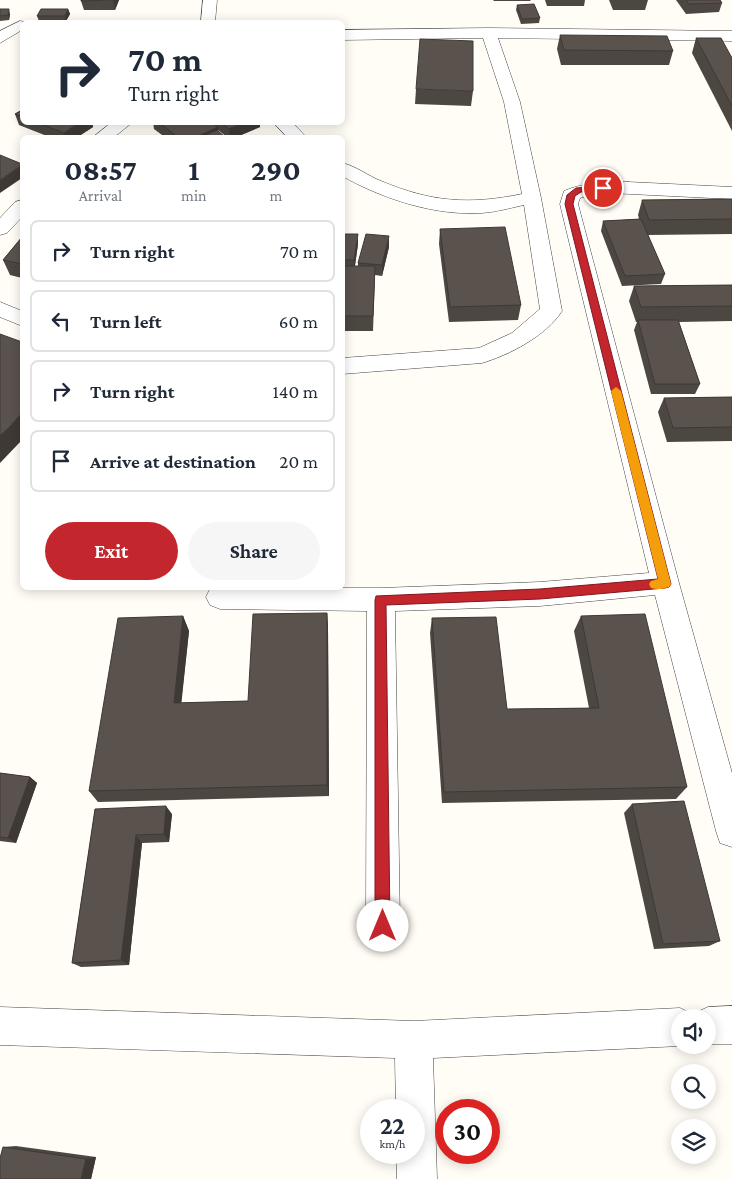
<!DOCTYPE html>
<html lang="en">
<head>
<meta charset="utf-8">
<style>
  body { margin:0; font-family:"Crimson Pro",serif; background:#f6f6f7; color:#1f2937; height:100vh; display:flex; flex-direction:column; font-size:19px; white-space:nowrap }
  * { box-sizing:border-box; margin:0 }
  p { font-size:16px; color:#747a83 }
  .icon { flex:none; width:28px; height:28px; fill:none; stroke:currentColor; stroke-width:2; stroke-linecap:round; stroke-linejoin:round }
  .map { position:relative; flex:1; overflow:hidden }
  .drawer { position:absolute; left:20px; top:135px; width:325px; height:455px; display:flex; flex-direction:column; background:#fff; border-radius:8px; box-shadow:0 2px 12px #0003 }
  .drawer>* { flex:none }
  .hud { position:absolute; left:20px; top:20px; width:325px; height:105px; border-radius:8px; box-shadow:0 2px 12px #0003; background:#fff; color:#1f2937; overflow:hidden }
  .controls { position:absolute; left:671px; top:1009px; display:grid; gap:10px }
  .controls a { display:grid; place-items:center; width:45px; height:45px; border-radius:50%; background:#fff; box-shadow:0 2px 12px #0003; font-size:25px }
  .speed { position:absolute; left:360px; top:1099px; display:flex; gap:10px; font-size:25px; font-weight:700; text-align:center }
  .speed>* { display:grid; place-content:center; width:65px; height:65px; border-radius:50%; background:#fff; box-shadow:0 2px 12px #0003; line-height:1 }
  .speed small { font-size:12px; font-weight:400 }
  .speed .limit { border:8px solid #d22; background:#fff; color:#111 }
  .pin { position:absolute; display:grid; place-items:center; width:42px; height:42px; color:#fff; margin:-21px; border:2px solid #fff; border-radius:50%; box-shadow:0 1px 5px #0007 }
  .me { position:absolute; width:55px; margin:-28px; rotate:0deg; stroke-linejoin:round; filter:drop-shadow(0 0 4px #0008) }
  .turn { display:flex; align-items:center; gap:18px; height:105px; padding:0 25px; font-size:22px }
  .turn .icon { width:65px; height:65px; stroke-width:2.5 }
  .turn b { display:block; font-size:35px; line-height:42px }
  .eta { display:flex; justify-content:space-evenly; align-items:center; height:85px; text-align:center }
  .eta b { font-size:30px; font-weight:700; line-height:35px }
  .cta { display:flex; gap:10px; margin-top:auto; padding:10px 25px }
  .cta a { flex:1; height:58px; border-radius:30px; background:#c4262e; color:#fff; font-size:20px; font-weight:700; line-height:58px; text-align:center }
  .cta a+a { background:#f6f6f7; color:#1f2937 }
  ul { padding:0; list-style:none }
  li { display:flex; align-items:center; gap:15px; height:62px; margin:0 10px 8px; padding:0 15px; border:2px solid #e0e1e3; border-radius:8px }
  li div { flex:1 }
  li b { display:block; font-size:19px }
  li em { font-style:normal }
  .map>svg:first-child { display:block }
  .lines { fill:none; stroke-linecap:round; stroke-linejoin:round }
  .minor-casing { stroke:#444; stroke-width:1 }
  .minor { fill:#fff; fill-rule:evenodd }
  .wall { fill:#4d4742 }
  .shaded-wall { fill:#3f3936 }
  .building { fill:#5a524d; stroke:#3f3936 }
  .route { fill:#c4262e; stroke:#7f191e }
  .slow { fill:#f59e0b }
</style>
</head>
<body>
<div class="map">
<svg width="732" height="1179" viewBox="0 0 732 1179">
  <rect width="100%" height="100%" fill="#fffdf5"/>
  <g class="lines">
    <g class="minor-casing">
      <g id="minor">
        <polygon points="203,0 217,0 215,22 201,22"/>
        <polygon points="20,21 26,22 22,22 22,30 0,43 0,31"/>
        <path d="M 489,28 L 732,31 L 732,41 L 498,38 L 520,102 L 541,198 L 562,311 C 546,336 509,355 482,363 L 342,374 L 342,358 L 479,348 L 512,333 L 540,309 L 524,205 C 510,208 496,212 482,213 C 435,216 383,199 342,176 L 342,163 C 356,166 368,176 381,181 C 431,202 469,205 522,194 L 504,102 L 483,38 L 342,40 L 342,30 Z"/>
        <polygon points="112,122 133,122 113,138 92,138"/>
        <polygon points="273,122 292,122 307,138 288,138"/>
        <path d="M 628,182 L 732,187 L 732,199 L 610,193 L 594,194 L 580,198 L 578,204 L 679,583 L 732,773 L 732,847 L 720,843 L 716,831 L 655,595 L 540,606 L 395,611 L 400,926 L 395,938 L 383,943 L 371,938 L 366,926 L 367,611 L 220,609 L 210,605 L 206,597 L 210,589 L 214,588 L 381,588 L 540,582 L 649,573 L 560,204 L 564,191 C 585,182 606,182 628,182 Z"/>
        <polygon points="22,200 22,217 7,233 0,235 0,218 15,202"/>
        <polygon points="0,302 22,311 22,326 0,317"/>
        <polygon points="732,1006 732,1044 708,1044 708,1018 680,1018 680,1046 433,1058 437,1179 397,1179 396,1152 414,1152 414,1110 396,1110 395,1058 0,1045 0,1007 414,1021 680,1008 694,1015 695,1013 708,1007"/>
      </g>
    </g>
    <use href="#minor" class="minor"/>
  </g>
  <g class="wall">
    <polygon points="119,0 115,10 84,10 81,1"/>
    <polygon points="493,0 531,0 530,1 494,1"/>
    <polygon points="545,0 585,0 584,6 547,6"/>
    <polygon points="609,0 648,0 645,10 613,10"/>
    <polygon points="676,0 720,0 722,3 719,12 686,14"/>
    <polygon points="517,5 540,18 539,23 521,24 516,10"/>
    <polygon points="0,9 10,14 9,20 0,21"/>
    <polygon points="68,9 70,14 66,21 39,21 37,16"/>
    <polygon points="560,35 673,51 669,65 561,65 557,49"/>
    <polygon points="696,38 732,58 732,131 692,53"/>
    <polygon points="416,89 473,91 471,106 415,104"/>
    <polygon points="22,110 22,122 92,122 93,127 76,138 52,138 19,125 15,114"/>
    <polygon points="153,122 260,122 260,127 234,138 228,138 218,130 218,131 226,138 166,138 154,129"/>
    <polygon points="732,199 732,234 648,235 665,274 661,284 622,286 601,231 603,221 639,219 638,215 642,200"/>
    <polygon points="440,229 521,305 518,320 449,322 439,244"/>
    <polygon points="342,234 358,244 355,266 358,266 358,263 389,247 382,276 375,275 373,331 342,331"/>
    <polygon points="22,237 22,278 10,275 3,260"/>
    <polygon points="732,285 732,321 679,322 700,384 695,394 651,394 634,330 637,322 636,322 629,301 634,286"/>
    <polygon points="732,397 732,441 667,442 658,412 664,398"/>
    <polygon points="327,613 328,628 329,796 98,802 89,791 183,616 189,631 181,703 248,701"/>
    <polygon points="581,616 687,787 676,799 442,803 430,633 432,618 507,709 589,708 574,631"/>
    <polygon points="0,773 30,777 37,783 16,843 0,841"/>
    <polygon points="632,804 720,941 709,946 654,949 624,813"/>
    <polygon points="95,809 172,814 169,842 142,843 129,965 81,967 72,963"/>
    <polygon points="16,1146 96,1157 91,1179 0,1179 3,1147"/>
  </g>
  <g class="shaded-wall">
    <polygon points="113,0 119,0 115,10"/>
    <polygon points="9,9 10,14 9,20 8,15"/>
    <polygon points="68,9 70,14 66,21 65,16"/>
    <polygon points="80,122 92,122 93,127 76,138 65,138 64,133"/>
    <polygon points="245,122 260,122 260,127 234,138 230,138 229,129"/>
    <polygon points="218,127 219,138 194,138"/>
    <polygon points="22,165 22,178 0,193 0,180"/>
    <polygon points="358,234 358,244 354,271 354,260"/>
    <polygon points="389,236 389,247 382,276 382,265"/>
    <polygon points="22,413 22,440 0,463 0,436"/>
    <polygon points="327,613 328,628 329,796 327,785"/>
    <polygon points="183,616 189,631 180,716 174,703"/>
    <polygon points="30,777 37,783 16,843 8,838"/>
    <polygon points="166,806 172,814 169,842 164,834"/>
    <polygon points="136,835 142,843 129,965 121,960"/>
    <polygon points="96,1157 91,1179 81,1179 86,1159"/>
  </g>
  <g class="building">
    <polygon points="81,0 113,0 81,1"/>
    <polygon points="686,0 720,0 722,3 689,4"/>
    <polygon points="534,4 540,18 522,19 517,5"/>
    <polygon points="0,9 9,9 8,15 0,16"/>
    <polygon points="41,9 68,9 65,16 37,16"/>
    <polygon points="560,35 667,36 673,51 564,50"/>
    <polygon points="696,38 721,38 732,58 732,106"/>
    <polygon points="420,39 473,41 473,91 416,89"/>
    <polygon points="22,110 22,117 15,114"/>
    <polygon points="36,122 80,122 64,133"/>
    <polygon points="158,122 210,122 218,127 194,138 179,138"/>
    <polygon points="220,122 245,122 229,129"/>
    <polygon points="217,130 226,138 198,138"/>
    <polygon points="0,155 22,164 22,165 0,180"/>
    <polygon points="732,199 732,219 649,220 642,200"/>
    <polygon points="641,219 665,274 625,276 603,221"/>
    <polygon points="505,227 521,305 450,307 440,229"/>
    <polygon points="342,234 358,234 354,260 342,260"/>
    <polygon points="366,234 389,236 382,265 358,263"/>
    <polygon points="22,237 22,264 3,260"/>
    <polygon points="342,266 375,266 373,316 342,316"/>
    <polygon points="732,285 732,306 641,307 634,286"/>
    <polygon points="638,320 678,320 700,384 655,384"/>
    <polygon points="0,334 22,342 22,413 0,436"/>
    <polygon points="732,397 732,427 673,428 664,398"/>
    <polygon points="327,613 327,785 89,791 118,618 183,616 174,703 248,701 253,614"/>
    <polygon points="645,614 687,787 444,792 432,618 496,617 507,709 599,708 581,616"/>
    <polygon points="0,773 30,777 8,838 0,837"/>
    <polygon points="684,801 720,941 663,944 632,804"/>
    <polygon points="166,806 164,834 136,835 121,960 72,963 95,809"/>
    <polygon points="3,1147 86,1159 81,1179 0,1179 0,1158"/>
  </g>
  <polygon class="route" points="603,186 606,188 605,190 581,192 575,196 573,204 671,584 669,587 665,588 540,599 386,605 390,926 388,931 383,933 378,931 375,926 375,600 376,596 540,589 658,579 565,204 567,195 576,188"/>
  <path class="slow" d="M 616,387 L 621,391 L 671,584 L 669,587 C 663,589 657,590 651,588 L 649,584 L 651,581 L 658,579 L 611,391 Z"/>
</svg>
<div class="controls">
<a><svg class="icon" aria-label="sound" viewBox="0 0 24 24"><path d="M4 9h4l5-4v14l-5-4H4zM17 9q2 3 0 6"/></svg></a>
<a><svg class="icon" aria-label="search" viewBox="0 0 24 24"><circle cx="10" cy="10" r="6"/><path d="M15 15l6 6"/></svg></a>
<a><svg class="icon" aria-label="layers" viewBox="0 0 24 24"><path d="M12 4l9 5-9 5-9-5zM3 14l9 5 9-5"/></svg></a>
</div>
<div class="speed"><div>22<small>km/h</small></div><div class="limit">30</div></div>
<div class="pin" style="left:603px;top:188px;background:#d93025"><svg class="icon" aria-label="arrive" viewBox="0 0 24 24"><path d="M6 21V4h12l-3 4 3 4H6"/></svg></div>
<svg class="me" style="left:383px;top:926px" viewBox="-20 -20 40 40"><circle r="19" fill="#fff"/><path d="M0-13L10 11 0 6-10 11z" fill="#c4262e"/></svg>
<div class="hud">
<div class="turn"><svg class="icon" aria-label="right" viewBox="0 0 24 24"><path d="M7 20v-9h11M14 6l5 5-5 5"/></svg><div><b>70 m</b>Turn right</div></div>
</div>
<section class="drawer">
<div class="eta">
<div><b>08:57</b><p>Arrival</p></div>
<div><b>1</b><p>min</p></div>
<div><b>290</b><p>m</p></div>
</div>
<ul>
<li><svg class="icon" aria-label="right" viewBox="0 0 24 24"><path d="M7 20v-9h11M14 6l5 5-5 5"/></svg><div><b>Turn right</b></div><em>70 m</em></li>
<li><svg class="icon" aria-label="left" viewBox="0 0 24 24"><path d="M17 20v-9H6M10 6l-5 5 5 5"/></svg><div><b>Turn left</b></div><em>60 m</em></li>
<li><svg class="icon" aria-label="right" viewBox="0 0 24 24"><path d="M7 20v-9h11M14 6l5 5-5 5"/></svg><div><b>Turn right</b></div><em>140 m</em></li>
<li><svg class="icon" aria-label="arrive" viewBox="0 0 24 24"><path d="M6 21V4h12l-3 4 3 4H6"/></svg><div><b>Arrive at destination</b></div><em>20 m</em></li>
</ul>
<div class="cta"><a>Exit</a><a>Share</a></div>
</section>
</div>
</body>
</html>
